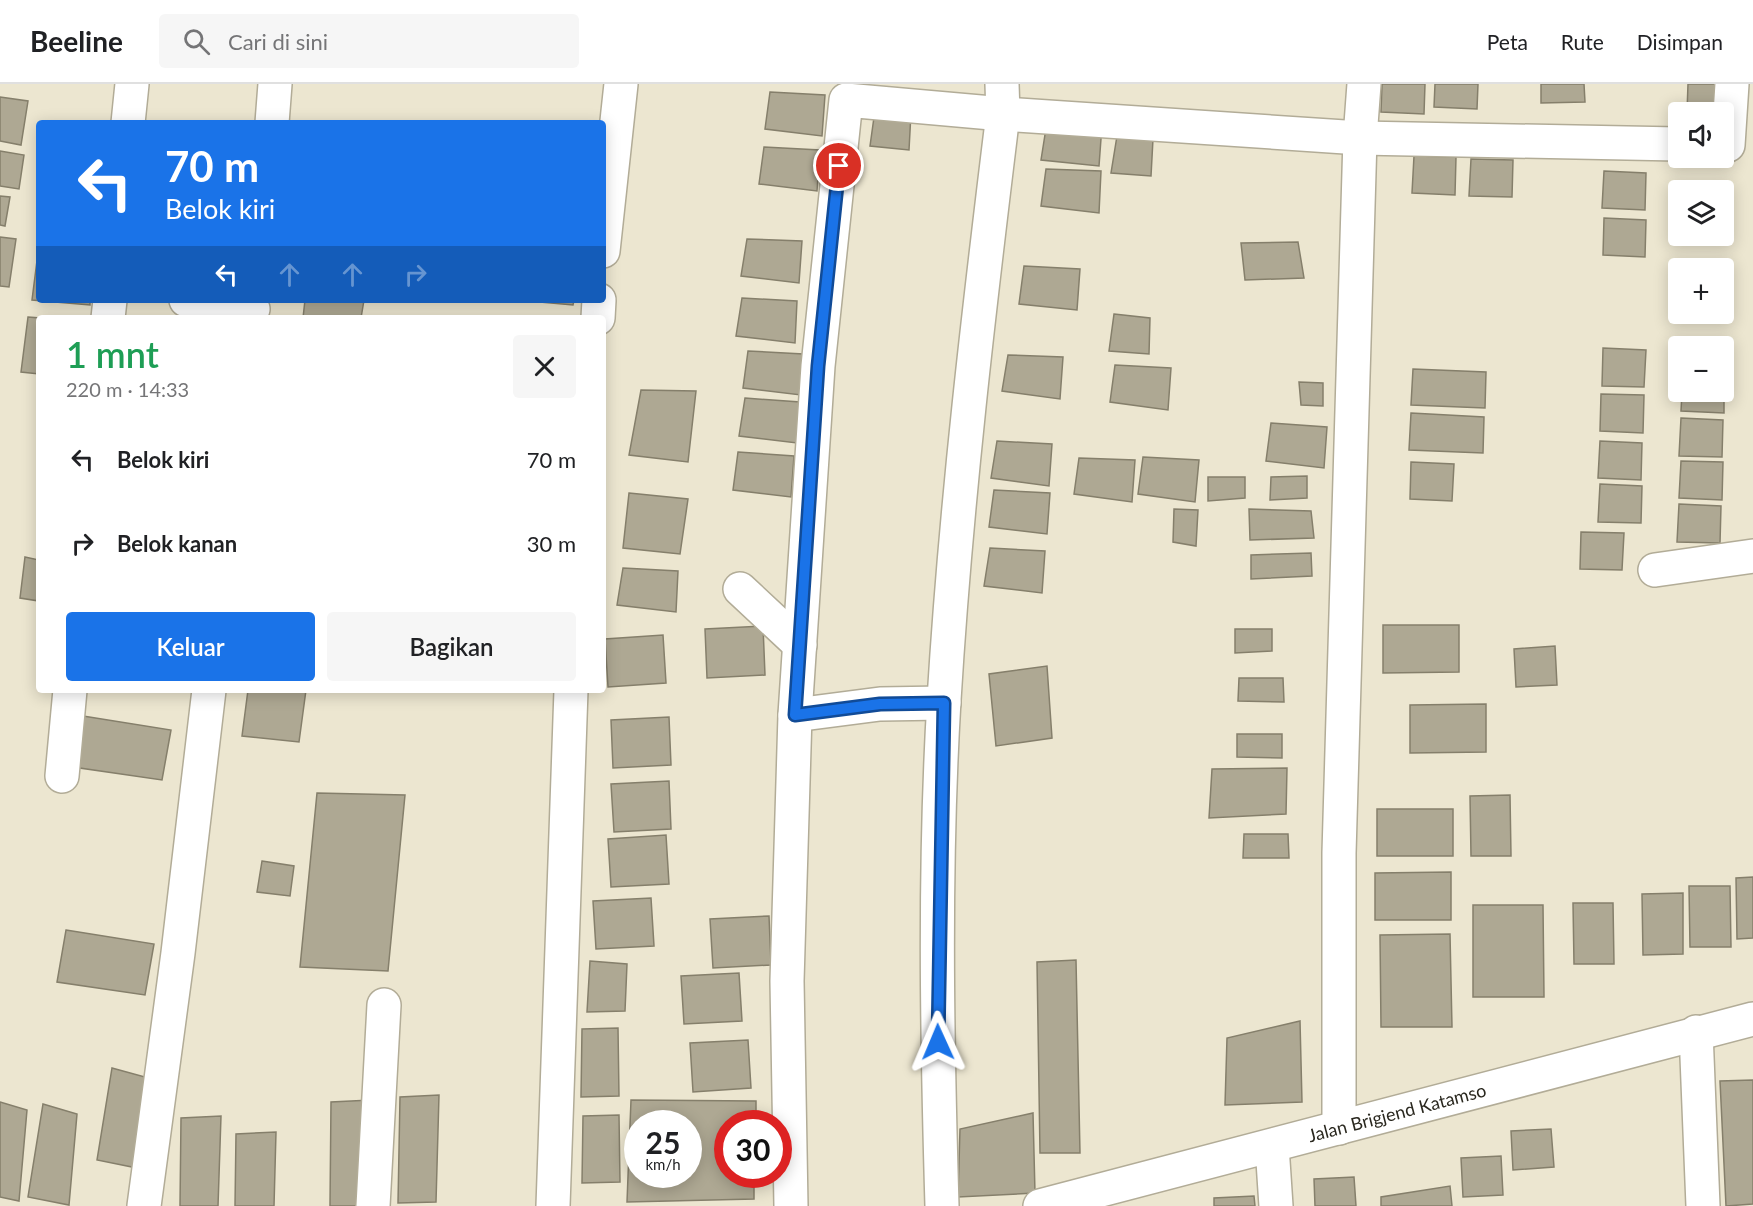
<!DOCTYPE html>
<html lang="id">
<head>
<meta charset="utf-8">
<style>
  body { margin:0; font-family:Lato,sans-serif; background:#f6f6f6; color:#202124; height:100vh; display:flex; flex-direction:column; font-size:22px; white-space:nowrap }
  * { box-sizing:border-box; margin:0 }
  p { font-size:20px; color:#757577 }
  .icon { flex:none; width:33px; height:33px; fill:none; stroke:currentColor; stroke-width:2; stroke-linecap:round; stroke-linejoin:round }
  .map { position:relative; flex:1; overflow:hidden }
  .panel { position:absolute; left:36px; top:231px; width:570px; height:378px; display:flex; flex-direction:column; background:#fff; border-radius:6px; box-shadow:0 3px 15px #0003 }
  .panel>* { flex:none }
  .banner { position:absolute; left:36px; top:36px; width:570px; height:183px; border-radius:6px; box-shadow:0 3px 15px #0003; background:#1a73e8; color:#fff; overflow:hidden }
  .tools { position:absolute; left:1668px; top:18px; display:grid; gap:12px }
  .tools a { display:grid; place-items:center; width:66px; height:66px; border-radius:6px; background:#fff; box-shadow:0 3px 15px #0003; font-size:30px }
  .speed { position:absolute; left:624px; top:1026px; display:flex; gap:12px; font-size:30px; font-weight:700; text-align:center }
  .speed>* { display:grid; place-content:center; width:78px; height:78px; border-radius:50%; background:#fff; box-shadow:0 3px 15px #0003; line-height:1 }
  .speed small { font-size:15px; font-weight:400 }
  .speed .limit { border:9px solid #d22; background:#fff; color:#111 }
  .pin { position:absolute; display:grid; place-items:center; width:51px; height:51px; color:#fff; margin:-26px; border:3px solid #fff; border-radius:50%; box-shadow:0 2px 6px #0007 }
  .me { position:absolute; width:66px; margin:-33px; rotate:359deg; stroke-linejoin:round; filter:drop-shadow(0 0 4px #0008) }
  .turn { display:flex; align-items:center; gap:21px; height:126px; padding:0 30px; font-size:27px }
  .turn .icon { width:78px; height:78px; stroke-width:2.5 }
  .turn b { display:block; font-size:42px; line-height:51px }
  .lanes { display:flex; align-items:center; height:57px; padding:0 30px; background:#0003; justify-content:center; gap:30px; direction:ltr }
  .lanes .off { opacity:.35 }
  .round { display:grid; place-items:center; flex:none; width:63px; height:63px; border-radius:6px; background:#f6f6f6 }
  .summary { display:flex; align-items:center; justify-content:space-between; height:102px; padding:0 30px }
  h1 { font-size:36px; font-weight:600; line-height:45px; color:#1e9e55 }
  .action { display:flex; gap:12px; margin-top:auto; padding:12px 30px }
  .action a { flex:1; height:69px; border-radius:6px; background:#1a73e8; color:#fff; font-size:24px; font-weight:600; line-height:69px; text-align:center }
  .action a+a { background:#f6f6f6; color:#202124 }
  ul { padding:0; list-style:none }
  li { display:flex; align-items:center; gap:18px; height:84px; padding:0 30px }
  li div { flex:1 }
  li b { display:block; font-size:22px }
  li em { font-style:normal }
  header { display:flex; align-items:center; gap:36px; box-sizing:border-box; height:84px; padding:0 30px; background:#fff; border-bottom:2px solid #e0e0e0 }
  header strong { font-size:28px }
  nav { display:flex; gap:33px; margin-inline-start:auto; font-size:21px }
  .search { width:420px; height:54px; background:#f6f6f6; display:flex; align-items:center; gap:15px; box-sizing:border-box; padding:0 21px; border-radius:6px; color:#757577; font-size:22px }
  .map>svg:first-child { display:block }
  .building { fill:#aea893; stroke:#857f6b; stroke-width:1.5; fill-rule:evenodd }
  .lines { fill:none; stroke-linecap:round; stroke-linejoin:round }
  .minor-casing { stroke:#b2ac97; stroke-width:36 }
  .highway-casing { stroke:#b2ac97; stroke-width:36 }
  .minor { stroke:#fff; stroke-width:33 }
  .highway { stroke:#fff; stroke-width:33 }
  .route-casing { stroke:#114b97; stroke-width:15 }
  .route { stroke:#1a73e8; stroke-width:10 }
  .labels { text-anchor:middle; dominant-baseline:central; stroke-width:4.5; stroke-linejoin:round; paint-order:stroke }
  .street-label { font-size:18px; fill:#2a281f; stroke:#ece6d0 }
</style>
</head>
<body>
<header>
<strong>Beeline</strong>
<div class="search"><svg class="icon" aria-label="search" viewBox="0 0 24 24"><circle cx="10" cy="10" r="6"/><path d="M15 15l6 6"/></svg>Cari di sini</div>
<nav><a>Peta</a><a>Rute</a><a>Disimpan</a></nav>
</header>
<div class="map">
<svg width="1753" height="1122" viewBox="0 0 1753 1122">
  <rect width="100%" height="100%" fill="#ece6d0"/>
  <g class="building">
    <polygon points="1382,0 1425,0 1424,30 1381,28"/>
    <polygon points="1435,0 1478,0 1477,25 1434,23"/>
    <polygon points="1541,0 1584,0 1585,18 1541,19"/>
    <polygon points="1688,0 1729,0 1724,28 1687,28"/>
    <polygon points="770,8 825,11 822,52 765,45"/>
    <polygon points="0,13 28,17 21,61 0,57"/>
    <polygon points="875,26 911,29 909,66 870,62"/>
    <polygon points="1047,38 1102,41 1099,82 1041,76"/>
    <polygon points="1117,52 1153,55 1151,92 1111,89"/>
    <polygon points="764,63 820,66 817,107 759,100"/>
    <polygon points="0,67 24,71 19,105 0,102"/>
    <polygon points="1414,72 1456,73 1455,111 1412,109"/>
    <polygon points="1471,75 1513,76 1512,113 1469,112"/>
    <polygon points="1046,85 1101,87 1099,129 1041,122"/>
    <polygon points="1604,87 1646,89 1645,126 1602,124"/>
    <polygon points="0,112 10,113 5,142 0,141"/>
    <polygon points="1604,134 1646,136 1645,173 1603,171"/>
    <polygon points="0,153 16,155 9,203 0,202"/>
    <polygon points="747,155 802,157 799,199 741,192"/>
    <polygon points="1298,158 1304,194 1245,196 1241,159"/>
    <polygon points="39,161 39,216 90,216 90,221 32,216"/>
    <polygon points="1024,182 1080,185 1077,226 1019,220"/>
    <polygon points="742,214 797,217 795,259 736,252"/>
    <polygon points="305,216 364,216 361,234 303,234"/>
    <polygon points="517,216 574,216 573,221"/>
    <polygon points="1114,230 1150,234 1149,270 1109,267"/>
    <polygon points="28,233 40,234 39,290 21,288"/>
    <polygon points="1603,264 1646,266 1644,303 1602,302"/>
    <polygon points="748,267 803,270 801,311 743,304"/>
    <polygon points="1008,271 1063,273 1060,315 1002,307"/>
    <polygon points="1115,281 1171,284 1168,326 1110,318"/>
    <polygon points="1413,285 1486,288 1485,324 1411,321"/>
    <polygon points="1724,292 1724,329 1681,327 1682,308 1724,308"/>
    <polygon points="1299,298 1323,299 1323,322 1301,321"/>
    <polygon points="641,306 696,307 688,378 629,371"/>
    <polygon points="1601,310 1644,311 1643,349 1600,347"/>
    <polygon points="745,314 800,318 797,359 739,352"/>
    <polygon points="1411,329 1484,333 1483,369 1409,366"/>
    <polygon points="1681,334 1723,336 1722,373 1679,372"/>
    <polygon points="1271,339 1327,343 1324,384 1266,377"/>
    <polygon points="997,357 1052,360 1049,402 991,394"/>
    <polygon points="1600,357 1642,359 1641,396 1598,394"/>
    <polygon points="738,368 794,372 791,413 733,406"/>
    <polygon points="1143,373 1199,376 1195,418 1138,410"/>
    <polygon points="1079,374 1135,376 1132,418 1074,410"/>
    <polygon points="1681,377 1723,378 1722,416 1679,414"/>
    <polygon points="1411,378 1454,380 1452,417 1410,415"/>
    <polygon points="1307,392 1307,414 1270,416 1271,393"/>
    <polygon points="1208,393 1245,393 1245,414 1208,417"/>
    <polygon points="1600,400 1642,402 1641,439 1598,438"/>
    <polygon points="994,406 1050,409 1047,450 989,443"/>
    <polygon points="629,409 688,415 680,470 623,464"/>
    <polygon points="1679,420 1721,422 1720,459 1677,458"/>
    <polygon points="1174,425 1198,426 1196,462 1173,458"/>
    <polygon points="1249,425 1311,427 1314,454 1250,456"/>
    <polygon points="1581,448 1624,449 1622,486 1580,485"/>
    <polygon points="990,464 1045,467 1042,509 984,502"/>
    <polygon points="1311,469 1312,492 1251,495 1251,471"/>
    <polygon points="25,473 39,476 39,517 20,514"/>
    <polygon points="623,484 678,487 676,528 617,521"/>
    <polygon points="1383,541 1459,541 1459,588 1383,589"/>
    <polygon points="763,542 765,591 707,594 705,545"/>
    <polygon points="1235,545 1272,545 1272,567 1235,569"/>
    <polygon points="663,551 666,599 608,603 605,555"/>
    <polygon points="1555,562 1557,601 1516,603 1514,565"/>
    <polygon points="1047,582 1052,654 996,662 989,590"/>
    <polygon points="1239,594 1283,594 1284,618 1238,617"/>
    <polygon points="248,606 306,606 299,658 242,652"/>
    <polygon points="1486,620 1486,668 1410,669 1410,621"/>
    <polygon points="83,632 171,646 162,696 73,683"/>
    <polygon points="669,633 671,681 613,684 611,636"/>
    <polygon points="1237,650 1282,650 1282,674 1237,673"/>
    <polygon points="1287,684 1286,730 1209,734 1212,685"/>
    <polygon points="669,697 671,745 614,748 611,700"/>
    <polygon points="317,709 405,711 388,887 300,883"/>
    <polygon points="1510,711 1511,772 1471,772 1470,712"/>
    <rect x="1377" y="725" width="76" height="47"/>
    <polygon points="1244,750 1288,750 1289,774 1243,774"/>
    <polygon points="666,751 669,800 611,803 608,755"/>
    <polygon points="262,777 294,782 290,812 257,808"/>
    <polygon points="1451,788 1451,836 1375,836 1375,789"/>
    <polygon points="1753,793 1753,854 1737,855 1736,794"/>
    <polygon points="1689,802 1730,802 1731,863 1690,863"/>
    <polygon points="1683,809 1683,870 1643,871 1642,810"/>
    <polygon points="651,814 654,862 596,865 593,817"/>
    <polygon points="1573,819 1613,819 1614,880 1574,880"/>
    <polygon points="1473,821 1543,821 1544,913 1473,913"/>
    <polygon points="769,832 771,881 713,884 710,835"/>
    <polygon points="66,846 154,860 145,911 57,898"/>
    <polygon points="1450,850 1452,943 1381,943 1380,851"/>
    <polygon points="1076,876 1080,1069 1040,1069 1037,878"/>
    <polygon points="590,877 627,880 625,927 587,928"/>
    <polygon points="739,889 742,937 684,940 681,892"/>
    <polygon points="1300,937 1302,1018 1225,1021 1227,954"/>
    <polygon points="618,944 619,1012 581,1013 582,945"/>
    <polygon points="748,956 751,1004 693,1008 690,959"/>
    <polygon points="112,984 145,993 137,1084 97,1076"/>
    <polygon points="1753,996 1753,1120 1726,1122 1720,997"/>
    <polygon points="439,1011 436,1118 398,1119 400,1013"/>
    <polygon points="371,1016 368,1122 330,1122 331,1018"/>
    <path d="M 631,1016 L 756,1017 L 756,1040 L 728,1040 L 728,1090 L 754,1090 L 754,1115 L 627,1118 ZM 638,1040 L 688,1040 L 688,1090 L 638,1090 Z"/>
    <polygon points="0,1018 27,1026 19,1117 0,1113"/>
    <polygon points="43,1020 77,1030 69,1121 28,1113"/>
    <polygon points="1033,1029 1035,1109 958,1113 960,1045"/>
    <polygon points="619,1031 620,1098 582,1099 583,1032"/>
    <polygon points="221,1032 218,1122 180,1122 181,1034"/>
    <polygon points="1551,1045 1554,1083 1513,1086 1511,1047"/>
    <polygon points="276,1048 274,1122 235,1122 236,1050"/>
    <polygon points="1501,1072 1503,1111 1463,1113 1461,1074"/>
    <polygon points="1354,1093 1356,1122 1315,1122 1314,1095"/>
    <polygon points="1450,1102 1452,1122 1381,1122 1381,1113"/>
    <polygon points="1254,1112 1255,1122 1214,1122 1214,1114"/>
  </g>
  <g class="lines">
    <g class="minor-casing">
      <g id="minor">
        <polyline points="128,39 132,0"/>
        <polyline points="272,39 275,0"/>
        <polyline points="1724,61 1728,61 1732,0"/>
        <polyline points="603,167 621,0"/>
        <polyline points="186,216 253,225"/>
        <polyline points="108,234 110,216"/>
        <polyline points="598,234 599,216"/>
        <polyline points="1655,486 1753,472"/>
        <polyline points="740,505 800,561"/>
        <polyline points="795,631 880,620 944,619"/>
        <polyline points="62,692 70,606"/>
        <polyline points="1696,948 1703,1122"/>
        <polyline points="1339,1044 1339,769 1360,54 1364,0"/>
        <polyline points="1272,1062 1276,1122"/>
        <polyline points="144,1122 178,869 209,606"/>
        <polyline points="373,1122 384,921"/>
        <polyline points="553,1122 571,606"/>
        <polyline points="791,1122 787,897 795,631 818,282 846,16 1003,30 1360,54 1678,60"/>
        <path d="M 942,1122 C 937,953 934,784 944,616 C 956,419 979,225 1003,30 L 1002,0"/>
      </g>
    </g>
    <g class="highway-casing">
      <g id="highway">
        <path id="s1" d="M 1040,1122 L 1753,935"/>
      </g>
    </g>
    <use href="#minor" class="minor"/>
    <use href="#highway" class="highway"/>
  </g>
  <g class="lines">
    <g class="route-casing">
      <polyline id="route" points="839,82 818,282 795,631 880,620 944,619 938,958"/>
    </g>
    <use href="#route" class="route"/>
  </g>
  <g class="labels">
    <g class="street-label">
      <text stroke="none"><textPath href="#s1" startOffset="369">Jalan Brigjend Katamso</textPath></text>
    </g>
  </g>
</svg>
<div class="tools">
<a><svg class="icon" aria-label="sound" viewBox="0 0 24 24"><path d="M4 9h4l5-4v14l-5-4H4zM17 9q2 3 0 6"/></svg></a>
<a><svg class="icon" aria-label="layers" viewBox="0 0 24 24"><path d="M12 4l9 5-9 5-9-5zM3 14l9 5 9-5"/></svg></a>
<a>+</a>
<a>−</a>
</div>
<div class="speed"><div>25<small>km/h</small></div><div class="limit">30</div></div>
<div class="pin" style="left:839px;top:82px;background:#d93025"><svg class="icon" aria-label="arrive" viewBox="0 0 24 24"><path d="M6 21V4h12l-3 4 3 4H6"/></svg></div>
<svg class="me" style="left:938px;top:958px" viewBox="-20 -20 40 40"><path d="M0-17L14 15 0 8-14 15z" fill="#1a73e8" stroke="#fff" stroke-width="4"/></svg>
<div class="banner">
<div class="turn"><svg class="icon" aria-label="left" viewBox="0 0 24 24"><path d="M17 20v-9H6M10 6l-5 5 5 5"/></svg><div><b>70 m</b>Belok kiri</div></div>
<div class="lanes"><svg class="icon" aria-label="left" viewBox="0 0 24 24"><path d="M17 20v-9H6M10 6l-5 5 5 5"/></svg><svg class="icon off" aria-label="ahead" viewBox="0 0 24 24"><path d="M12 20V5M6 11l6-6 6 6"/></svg><svg class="icon off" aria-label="ahead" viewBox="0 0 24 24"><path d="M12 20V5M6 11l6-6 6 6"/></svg><svg class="icon off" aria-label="right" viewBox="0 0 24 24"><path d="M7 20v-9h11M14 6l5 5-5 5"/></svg></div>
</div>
<section class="panel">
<div class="summary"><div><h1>1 mnt</h1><p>220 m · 14:33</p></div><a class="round"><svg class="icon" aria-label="close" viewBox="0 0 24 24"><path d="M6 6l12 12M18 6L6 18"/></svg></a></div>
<ul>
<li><svg class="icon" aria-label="left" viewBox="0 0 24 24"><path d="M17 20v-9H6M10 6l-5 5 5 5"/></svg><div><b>Belok kiri</b></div><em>70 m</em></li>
<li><svg class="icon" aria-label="right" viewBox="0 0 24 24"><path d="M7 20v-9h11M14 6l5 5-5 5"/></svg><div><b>Belok kanan</b></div><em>30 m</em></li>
</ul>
<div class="action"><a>Keluar</a><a>Bagikan</a></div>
</section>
</div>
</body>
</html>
